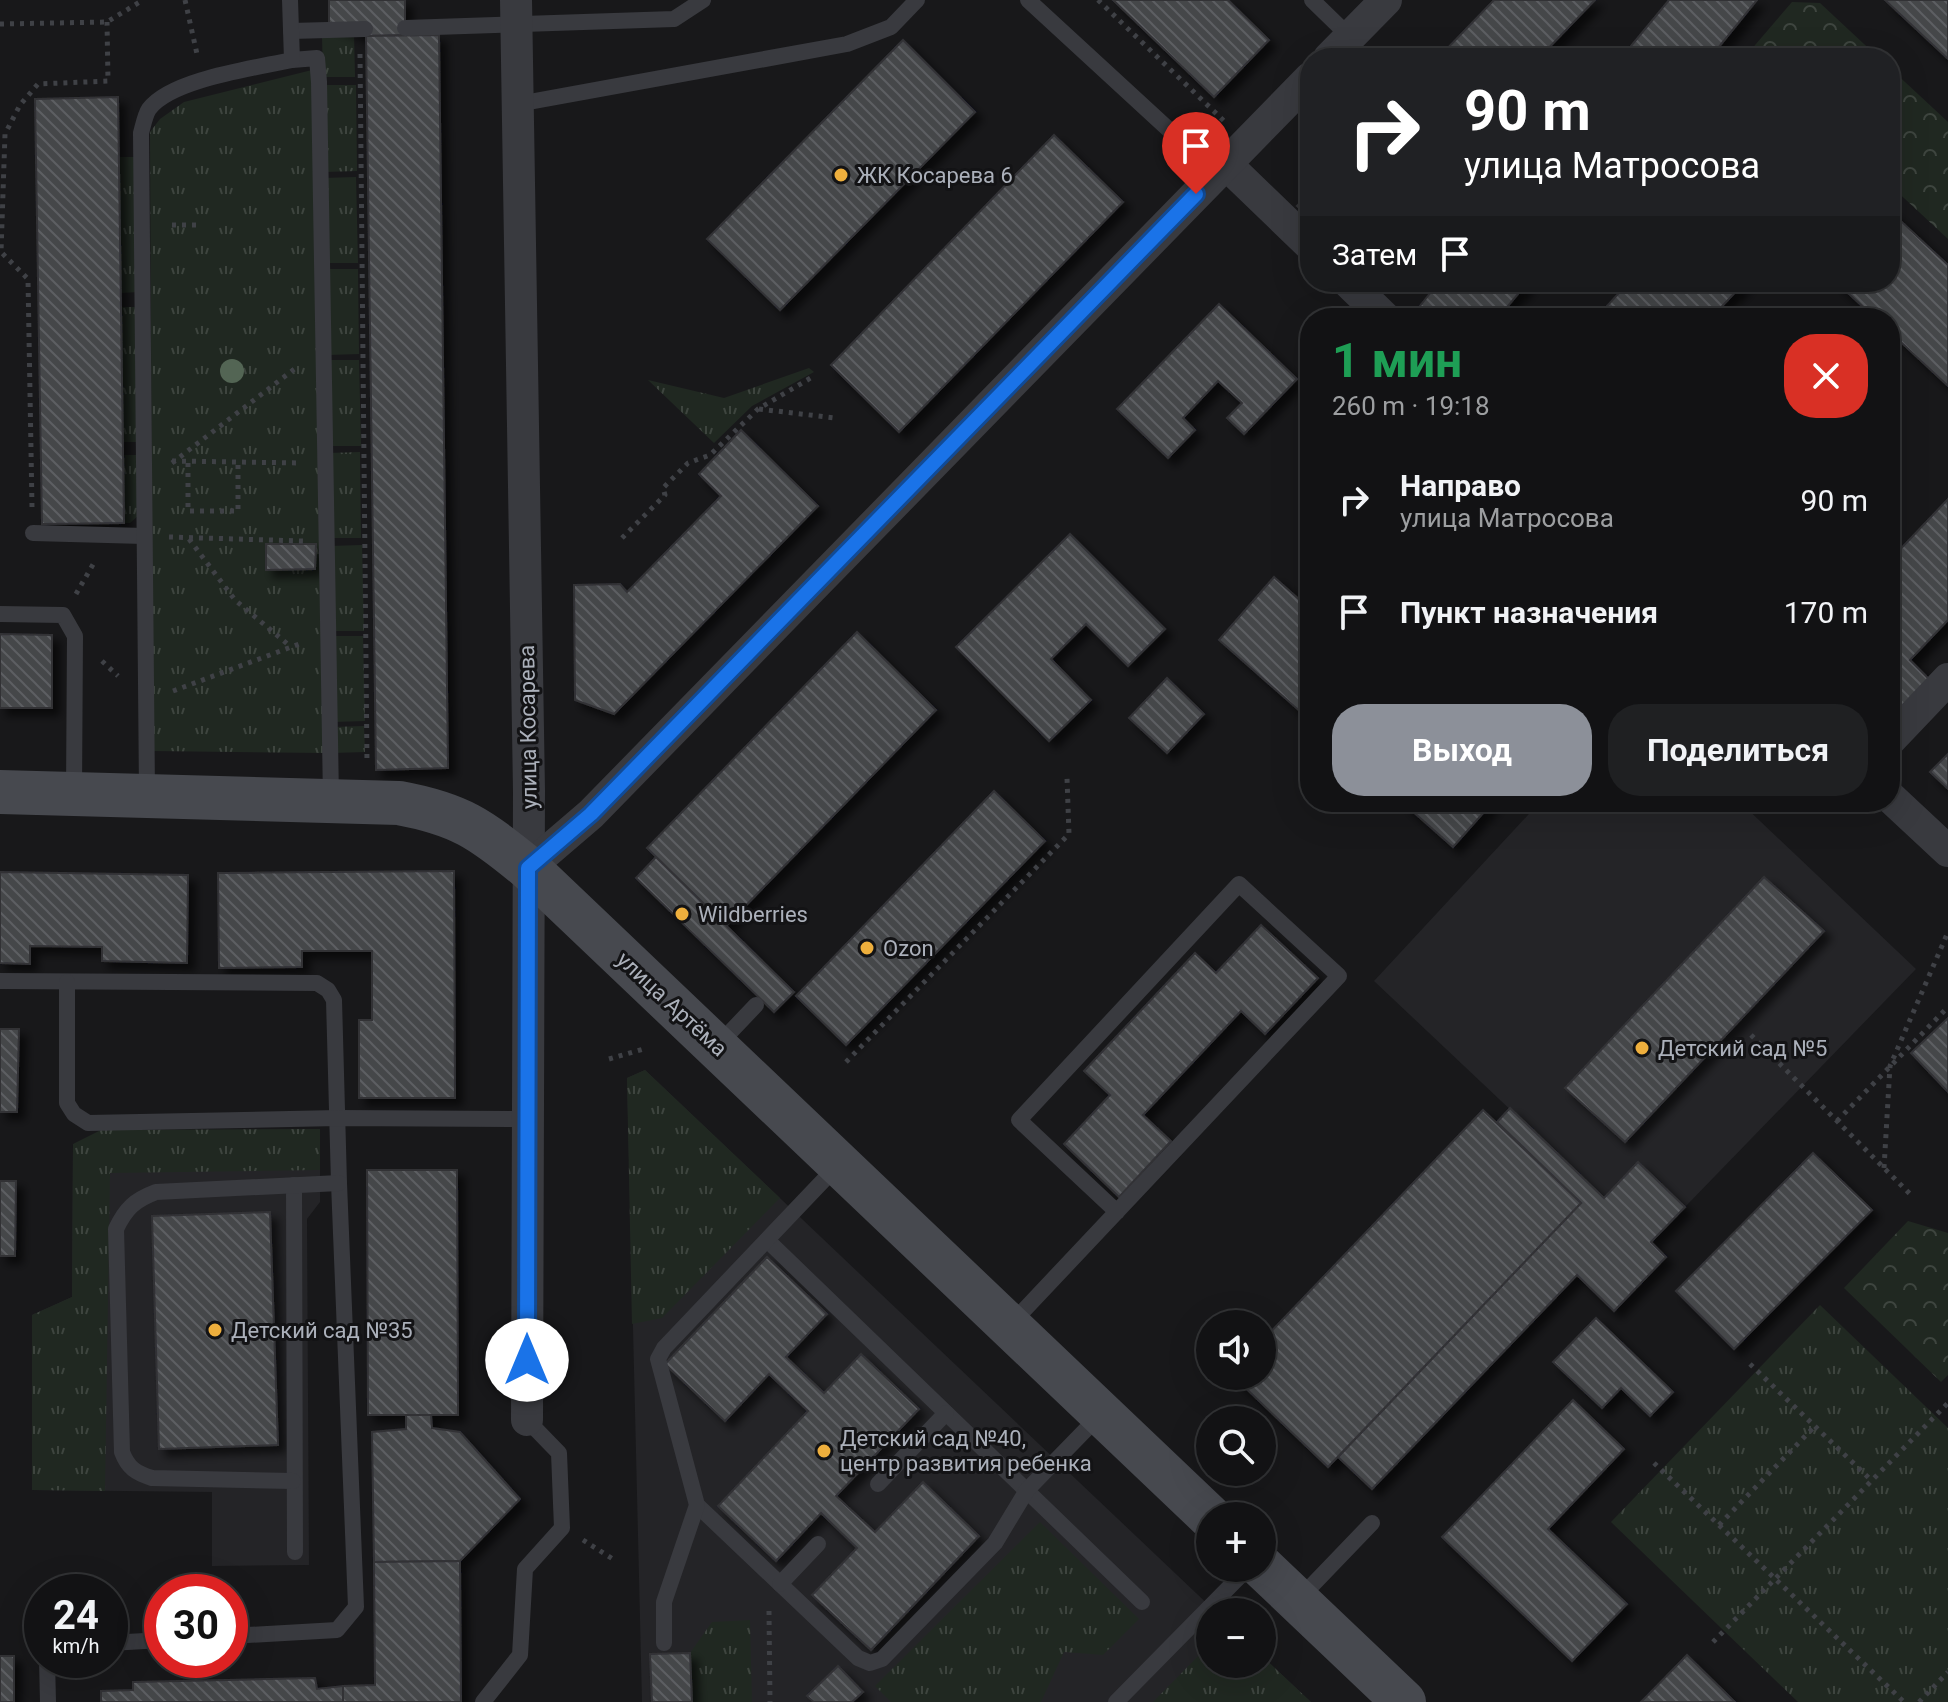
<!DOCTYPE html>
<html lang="ru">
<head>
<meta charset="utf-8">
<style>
  body { margin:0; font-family:Roboto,sans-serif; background:#1f2022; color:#f1f3f6; height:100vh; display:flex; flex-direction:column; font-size:30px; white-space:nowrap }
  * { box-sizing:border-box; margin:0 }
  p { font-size:26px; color:#9c9ea0 }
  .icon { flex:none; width:44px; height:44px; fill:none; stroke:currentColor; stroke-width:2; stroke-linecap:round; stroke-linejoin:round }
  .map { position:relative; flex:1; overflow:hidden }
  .sheet { position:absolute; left:1300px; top:308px; width:600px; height:504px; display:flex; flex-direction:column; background:#121214; border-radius:32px; box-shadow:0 8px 32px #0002,0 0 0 2px #313234 }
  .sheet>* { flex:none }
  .top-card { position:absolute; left:1300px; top:48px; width:600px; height:244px; border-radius:32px; box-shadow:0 8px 32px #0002,0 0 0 2px #313234; background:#202124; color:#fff; overflow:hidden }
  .controls { position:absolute; left:1196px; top:1310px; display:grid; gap:16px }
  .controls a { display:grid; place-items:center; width:80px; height:80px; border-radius:50%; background:#121214; box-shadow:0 8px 32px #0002,0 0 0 2px #313234; font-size:40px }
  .speed { position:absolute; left:24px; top:1574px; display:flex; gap:16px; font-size:40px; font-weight:700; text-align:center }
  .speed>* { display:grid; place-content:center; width:104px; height:104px; border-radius:50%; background:#121214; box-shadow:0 8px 32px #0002,0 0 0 2px #313234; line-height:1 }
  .speed small { font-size:20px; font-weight:400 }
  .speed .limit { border:12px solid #d22; background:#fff; color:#111 }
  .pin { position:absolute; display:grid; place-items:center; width:68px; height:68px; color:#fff; margin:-82px -34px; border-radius:50% 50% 50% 0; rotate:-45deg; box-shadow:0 0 8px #0007 }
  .pin .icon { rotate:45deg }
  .me { position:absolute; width:88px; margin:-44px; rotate:0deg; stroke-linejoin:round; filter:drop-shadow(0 0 6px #0008) }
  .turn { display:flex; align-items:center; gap:28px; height:168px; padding:0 32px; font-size:36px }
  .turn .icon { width:104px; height:104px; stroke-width:2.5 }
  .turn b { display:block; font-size:56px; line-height:68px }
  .then { display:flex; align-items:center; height:76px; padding:0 32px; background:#0003; gap:16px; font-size:30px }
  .round { display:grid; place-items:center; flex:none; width:84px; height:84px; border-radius:32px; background:#1f2022 }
  .head { display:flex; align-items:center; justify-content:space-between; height:136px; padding:0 32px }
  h1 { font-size:48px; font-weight:700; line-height:60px; color:#1e9e55 }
  .primary-button { display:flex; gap:16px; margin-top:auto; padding:16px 32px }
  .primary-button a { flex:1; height:92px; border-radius:32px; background:#8c9099; color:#fff; font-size:32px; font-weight:700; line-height:92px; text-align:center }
  .primary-button a+a { background:#1f2022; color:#f1f3f6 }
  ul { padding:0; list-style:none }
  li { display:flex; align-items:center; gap:24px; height:112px; padding:0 32px }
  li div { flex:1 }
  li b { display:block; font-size:30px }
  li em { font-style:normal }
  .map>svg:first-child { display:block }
  .built { fill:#242427 }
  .grass { fill:url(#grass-tufts) }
  .forest { fill:url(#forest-crowns) }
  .building { fill:url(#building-back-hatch); stroke:#323236; stroke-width:2; filter:url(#shadow) }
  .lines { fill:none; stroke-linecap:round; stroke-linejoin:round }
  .path { stroke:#3f4146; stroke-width:5; stroke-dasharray:4 6; stroke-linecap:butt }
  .lane { stroke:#393a3f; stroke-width:16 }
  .street { stroke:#393a3f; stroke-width:32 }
  .secondary { stroke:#47494f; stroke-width:44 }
  .tree { fill:#536554 }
  .route-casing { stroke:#114b97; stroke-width:20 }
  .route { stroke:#1a73e8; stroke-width:14 }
  .poi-dot { fill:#eeaf3d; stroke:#131315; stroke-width:3 }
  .labels { text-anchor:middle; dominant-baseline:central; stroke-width:6; stroke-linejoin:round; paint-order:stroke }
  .poi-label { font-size:22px; fill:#abb0ba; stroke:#131315; text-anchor:start }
  .street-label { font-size:22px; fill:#abb0ba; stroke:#131315 }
</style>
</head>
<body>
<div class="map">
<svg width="1948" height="1702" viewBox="0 0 1948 1702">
  <defs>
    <pattern id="grass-tufts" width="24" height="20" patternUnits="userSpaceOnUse" patternTransform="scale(2)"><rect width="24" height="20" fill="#202821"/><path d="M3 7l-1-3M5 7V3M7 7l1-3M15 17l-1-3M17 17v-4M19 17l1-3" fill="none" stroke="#3e453f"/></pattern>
    <pattern id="forest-crowns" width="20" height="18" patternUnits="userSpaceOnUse" patternTransform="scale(2)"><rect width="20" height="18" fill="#202821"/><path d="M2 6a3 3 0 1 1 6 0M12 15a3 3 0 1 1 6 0" fill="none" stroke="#3e453f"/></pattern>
    <pattern id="building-back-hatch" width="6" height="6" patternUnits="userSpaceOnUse" patternTransform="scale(2)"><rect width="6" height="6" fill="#45464a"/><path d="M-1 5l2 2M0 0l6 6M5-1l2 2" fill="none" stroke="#5d5e62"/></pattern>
    <filter id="shadow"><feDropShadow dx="7" dy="7" stdDeviation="4" flood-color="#0009"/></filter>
  </defs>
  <rect width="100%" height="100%" fill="#18181a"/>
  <g class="built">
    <polygon points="1540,802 1740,802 1916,969 1685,1207 1638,1162 1604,1198 1374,981"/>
    <polygon points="645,1070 1216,1612 1210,1612 1210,1664 1262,1664 1262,1656 1311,1702 642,1702 627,1078"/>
    <polygon points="320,1129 320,1202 307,1219 309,1565 212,1566 212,1492 32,1490 32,1315 72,1297 73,1144"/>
  </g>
  <g class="grass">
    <polygon points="354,34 355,77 323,77 322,35"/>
    <polygon points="312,70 326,753 153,751 150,132 160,119 184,102"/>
    <polygon points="323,85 356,85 357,171 324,172"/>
    <polygon points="119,157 136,157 138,292 121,293"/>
    <polygon points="356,177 358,263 325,263 324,178"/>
    <polygon points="325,269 358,269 359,354 327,355"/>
    <polygon points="121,307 138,307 138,442 122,442"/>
    <polygon points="327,360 359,360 361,446 328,446"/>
    <polygon points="809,368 814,372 752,406 714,443 648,380 724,398"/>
    <polygon points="360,452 361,538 329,538 328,453"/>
    <polygon points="123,455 138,455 139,515 130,523 124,523"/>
    <polygon points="362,545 364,631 331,631 330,546"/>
    <polygon points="331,636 363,636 365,721 332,722"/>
    <polygon points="364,726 365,752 332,753 332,727"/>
    <polygon points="645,1070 780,1198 662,1318 632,1324 627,1078"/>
    <polygon points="320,1129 320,1170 110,1173 105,1491 32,1490 32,1315 72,1297 73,1144 101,1130"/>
    <polygon points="1820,1305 1948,1428 1948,1702 1798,1702 1611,1522"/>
    <polygon points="1040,1522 1139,1619 1103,1655 1064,1652 1041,1702 891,1702 875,1686"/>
    <polygon points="750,1620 752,1702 692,1702 690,1653 712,1622"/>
    <polygon points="1210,1644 1210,1664 1262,1664 1262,1656 1311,1702 1153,1702"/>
  </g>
  <g class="forest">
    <polygon points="1792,2 1820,3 1879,58 1744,58"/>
    <polygon points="1890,68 1948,122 1948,239 1890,185"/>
    <polygon points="1908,1221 1948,1233 1948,1375 1941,1382 1844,1288"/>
  </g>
  <g class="building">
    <polygon points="329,0 405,0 405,35 366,36 329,23"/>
    <polygon points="1113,0 1228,0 1269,40 1214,97"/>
    <polygon points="1494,0 1595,0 1539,58 1438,58"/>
    <polygon points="1669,0 1757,0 1710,58 1621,58"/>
    <polygon points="1885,0 1948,0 1948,59"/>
    <polygon points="439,35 448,768 376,770 366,36"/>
    <polygon points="903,40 975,112 780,310 707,239"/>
    <polygon points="118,97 124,523 42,524 35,99"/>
    <polygon points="1054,135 1123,202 899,432 831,365"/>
    <polygon points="1310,193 1310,218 1297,206"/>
    <polygon points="1890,211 1948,265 1948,386 1890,332 1890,318 1875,318 1836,282 1890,282"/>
    <polygon points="1439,282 1528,282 1498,318 1415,318 1412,316"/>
    <polygon points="1629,282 1745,282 1711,318 1596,318"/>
    <polygon points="1219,304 1297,379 1244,434 1227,418 1242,403 1218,381 1183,418 1195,430 1168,458 1117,409"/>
    <polygon points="741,430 818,506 614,714 575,700 574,585 620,584 627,592 721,496 699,474"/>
    <polygon points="1948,499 1948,620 1910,660 1929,679 1897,712 1890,712 1890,560"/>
    <polygon points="1070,534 1165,629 1128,666 1086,624 1051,659 1091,700 1049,741 956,647"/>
    <polygon points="266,544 316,544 315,569 266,570"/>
    <polygon points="1274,577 1310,609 1310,720 1219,640"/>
    <polygon points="857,632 936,710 726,926 647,848"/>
    <polygon points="0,634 52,635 52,708 0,708"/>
    <polygon points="1167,678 1204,714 1167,753 1129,718"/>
    <polygon points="1948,754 1948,789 1930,772"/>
    <polygon points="994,791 1045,841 846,1045 796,996"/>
    <polygon points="1402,802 1493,802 1453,847"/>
    <polygon points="656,857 794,992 774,1012 636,878"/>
    <polygon points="454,871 455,1098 359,1098 359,1020 372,1020 372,951 302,951 302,967 219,968 218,873"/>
    <polygon points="0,872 188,875 187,963 102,961 102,947 30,946 30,964 0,963"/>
    <polygon points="1764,877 1824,931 1625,1142 1565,1088"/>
    <polygon points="1261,925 1318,978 1265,1034 1241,1011 1143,1115 1171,1141 1119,1197 1064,1144 1110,1095 1084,1071 1195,953 1216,973"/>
    <polygon points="1948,1018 1948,1092 1911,1053"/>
    <polygon points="0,1029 19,1029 17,1112 0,1112"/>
    <polygon points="1510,1108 1604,1198 1638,1162 1685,1207 1651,1242 1666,1257 1614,1311 1577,1275 1372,1489 1338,1457 1581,1203 1497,1122"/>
    <polygon points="1483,1110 1581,1203 1328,1467 1233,1376 1262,1376 1262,1341"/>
    <polygon points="1813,1153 1872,1210 1734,1349 1676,1291"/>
    <polygon points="367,1170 457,1170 458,1415 368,1415"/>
    <polygon points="0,1181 16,1181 15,1256 0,1256"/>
    <polygon points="270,1212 278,1445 159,1449 152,1216"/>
    <polygon points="767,1257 827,1314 786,1357 824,1393 861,1354 919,1409 836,1496 875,1532 923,1482 979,1536 871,1650 812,1595 857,1548 821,1513 776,1561 718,1506 808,1411 769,1374 725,1421 665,1364"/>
    <polygon points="1596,1318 1673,1392 1650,1416 1621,1388 1602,1408 1553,1362"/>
    <polygon points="1573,1400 1624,1449 1548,1529 1627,1604 1572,1661 1442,1537"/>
    <polygon points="406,1415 431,1415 432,1428 460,1432 520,1499 460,1561 374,1562 372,1432 406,1429"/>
    <polygon points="460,1561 461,1702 343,1702 343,1686 375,1685 374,1562"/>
    <polygon points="690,1653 692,1702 652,1702 650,1654"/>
    <polygon points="1687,1655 1735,1702 1641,1702"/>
    <rect x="0" y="1656" width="14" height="46"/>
    <polygon points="838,1666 863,1692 852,1702 814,1702 807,1696"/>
    <polygon points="315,1678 317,1689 343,1686 343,1702 101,1702 101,1691 133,1690 133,1682"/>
  </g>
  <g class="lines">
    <g class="path">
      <polyline points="185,0 197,54"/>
      <polyline points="1098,0 1224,121"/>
      <polyline points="0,24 107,22 143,0"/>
      <polyline points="360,54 367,764"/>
      <polyline points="172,225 201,225"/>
      <polyline points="759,409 835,418"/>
      <polyline points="172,461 301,463"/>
      <polyline points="172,463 297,367"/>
      <polyline points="188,463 188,511 238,511 238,463"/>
      <polyline points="32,507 28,279 1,252 5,134 20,105 38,84 108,81 107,22"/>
      <polyline points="169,537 303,541"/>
      <polyline points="622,538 665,495 663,488 688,463 710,455 758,409 814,376"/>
      <polyline points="189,539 235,600 291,647"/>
      <polyline points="76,594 95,561"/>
      <polyline points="102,661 118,676"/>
      <polyline points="173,691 302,643"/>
      <polyline points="1751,1035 1912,1196"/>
      <polyline points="609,1059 647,1048"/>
      <polyline points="846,1062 1069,834 1067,778"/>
      <polyline points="1837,1121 1948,1007"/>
      <polyline points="1884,1168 1890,1066 1948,932"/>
      <polyline points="1750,1364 1872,1481"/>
      <polyline points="1654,1463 1904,1702"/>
      <polyline points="1719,1525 1815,1426"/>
      <polyline points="583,1540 616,1561"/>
      <polyline points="769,1611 770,1702"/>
      <polyline points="1713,1642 1948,1403"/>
      <polyline points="1919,1702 1948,1672"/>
    </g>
    <g class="lane">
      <polyline points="1028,0 1217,174"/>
      <polyline points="1312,0 1350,37"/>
      <polyline points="405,28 674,19 703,0"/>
      <polyline points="291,31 365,29"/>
      <polyline points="292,60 317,58 319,82 331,799"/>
      <polyline points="518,104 847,44 891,27 917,0"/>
      <polyline points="33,533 144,536"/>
      <polyline points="0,614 63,615 75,636 74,792"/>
      <path d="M 147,793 L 141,133 C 143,126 145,115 149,109 C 171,79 256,68 292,60 L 290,0"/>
      <polyline points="0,981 317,983 328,990 334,1000 339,1183 356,1607 337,1630 230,1636"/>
      <polyline points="67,982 67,1103 74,1114 88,1123 338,1118 527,1119"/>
      <polyline points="718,1045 756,1005"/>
      <polyline points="294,1185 295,1552"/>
      <polyline points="767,1240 1142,1602"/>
      <polyline points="1010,1325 1339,976 1239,884 1019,1120 1117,1212"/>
      <path d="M 293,1481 L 152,1478 C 136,1473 128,1468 122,1452 L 116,1229 C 126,1208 135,1200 156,1192 L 339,1183"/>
      <polyline points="878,1484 946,1413"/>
      <polyline points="697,1505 858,1658 870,1663 882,1659 995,1543 1027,1490 1101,1414"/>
      <polyline points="780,1584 818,1544"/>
      <polyline points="1298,1600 1372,1523"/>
      <polyline points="110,1643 162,1640"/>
      <polyline points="664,1643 664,1602 697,1505 658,1359 664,1348 839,1164"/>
      <polyline points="47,1660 48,1702"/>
      <polyline points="483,1702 520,1655 525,1569 562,1528 559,1453 527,1420"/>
      <polyline points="1116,1702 1248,1568"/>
    </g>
    <g class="street">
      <polyline points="516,0 529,791 527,1420"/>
      <polyline points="1329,58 1386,0"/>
      <polyline points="1226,164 1310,245"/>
      <polyline points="1348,282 1385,318"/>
      <polyline points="1890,740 1948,679"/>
      <polyline points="1890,797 1948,851"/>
      <polyline points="528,868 591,814 1310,78"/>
    </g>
    <g class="secondary">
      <path d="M 0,792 L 399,803 C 459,814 481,829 528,868 L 1210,1517"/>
      <polyline points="1262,1567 1404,1702"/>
    </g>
  </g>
  <circle class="tree" cx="232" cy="371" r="12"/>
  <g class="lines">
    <g class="route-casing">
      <polyline id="route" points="527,1360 528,868 591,814 1196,194"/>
    </g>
    <use href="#route" class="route"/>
  </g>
  <g class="poi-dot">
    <circle cx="841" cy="175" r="8"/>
    <circle cx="682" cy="914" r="8"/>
    <circle cx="867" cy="948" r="8"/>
    <circle cx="1642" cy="1048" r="8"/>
    <circle cx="215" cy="1330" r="8"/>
    <circle cx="824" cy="1451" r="8"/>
  </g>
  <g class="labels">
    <g class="poi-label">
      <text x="857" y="175">ЖК Косарева 6</text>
      <text x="698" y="914">Wildberries</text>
      <text x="883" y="948">Ozon</text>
      <text x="1658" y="1048">Детский сад №5</text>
      <text x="231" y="1330">Детский сад №35</text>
      <text x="840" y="1438">Детский сад №40,<tspan x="840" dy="25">центр развития ребенка</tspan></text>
    </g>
    <g class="street-label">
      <text transform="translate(528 727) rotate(-91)">улица Косарева</text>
      <text transform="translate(672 1004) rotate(43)">улица Артёма</text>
    </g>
  </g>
</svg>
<div class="controls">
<a><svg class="icon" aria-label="sound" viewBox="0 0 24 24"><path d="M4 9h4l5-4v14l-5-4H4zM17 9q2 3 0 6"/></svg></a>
<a><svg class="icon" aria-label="search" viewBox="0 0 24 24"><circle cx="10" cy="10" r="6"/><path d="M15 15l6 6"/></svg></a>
<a>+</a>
<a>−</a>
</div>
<div class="speed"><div>24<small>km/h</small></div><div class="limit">30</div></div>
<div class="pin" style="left:1196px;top:194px;background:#d93025"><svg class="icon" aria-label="arrive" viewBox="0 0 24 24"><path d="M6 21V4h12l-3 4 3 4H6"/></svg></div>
<svg class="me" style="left:527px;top:1360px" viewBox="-20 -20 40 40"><circle r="19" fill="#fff"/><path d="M0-13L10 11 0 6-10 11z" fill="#1a73e8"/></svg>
<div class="top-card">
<div class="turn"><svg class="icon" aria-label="right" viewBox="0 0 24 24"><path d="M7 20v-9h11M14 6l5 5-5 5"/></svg><div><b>90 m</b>улица Матросова</div></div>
<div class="then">Затем<svg class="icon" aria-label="arrive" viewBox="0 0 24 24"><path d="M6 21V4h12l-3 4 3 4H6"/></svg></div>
</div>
<section class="sheet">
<div class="head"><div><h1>1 мин</h1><p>260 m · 19:18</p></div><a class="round" style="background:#d93025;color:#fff"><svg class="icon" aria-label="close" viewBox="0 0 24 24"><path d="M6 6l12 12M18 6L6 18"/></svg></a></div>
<ul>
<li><svg class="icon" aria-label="right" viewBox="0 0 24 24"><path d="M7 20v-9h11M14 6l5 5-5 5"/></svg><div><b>Направо</b><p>улица Матросова</p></div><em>90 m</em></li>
<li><svg class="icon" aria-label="arrive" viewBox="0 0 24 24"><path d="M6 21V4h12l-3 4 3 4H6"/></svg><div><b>Пункт назначения</b></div><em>170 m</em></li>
</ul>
<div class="primary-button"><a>Выход</a><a>Поделиться</a></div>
</section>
</div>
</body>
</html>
